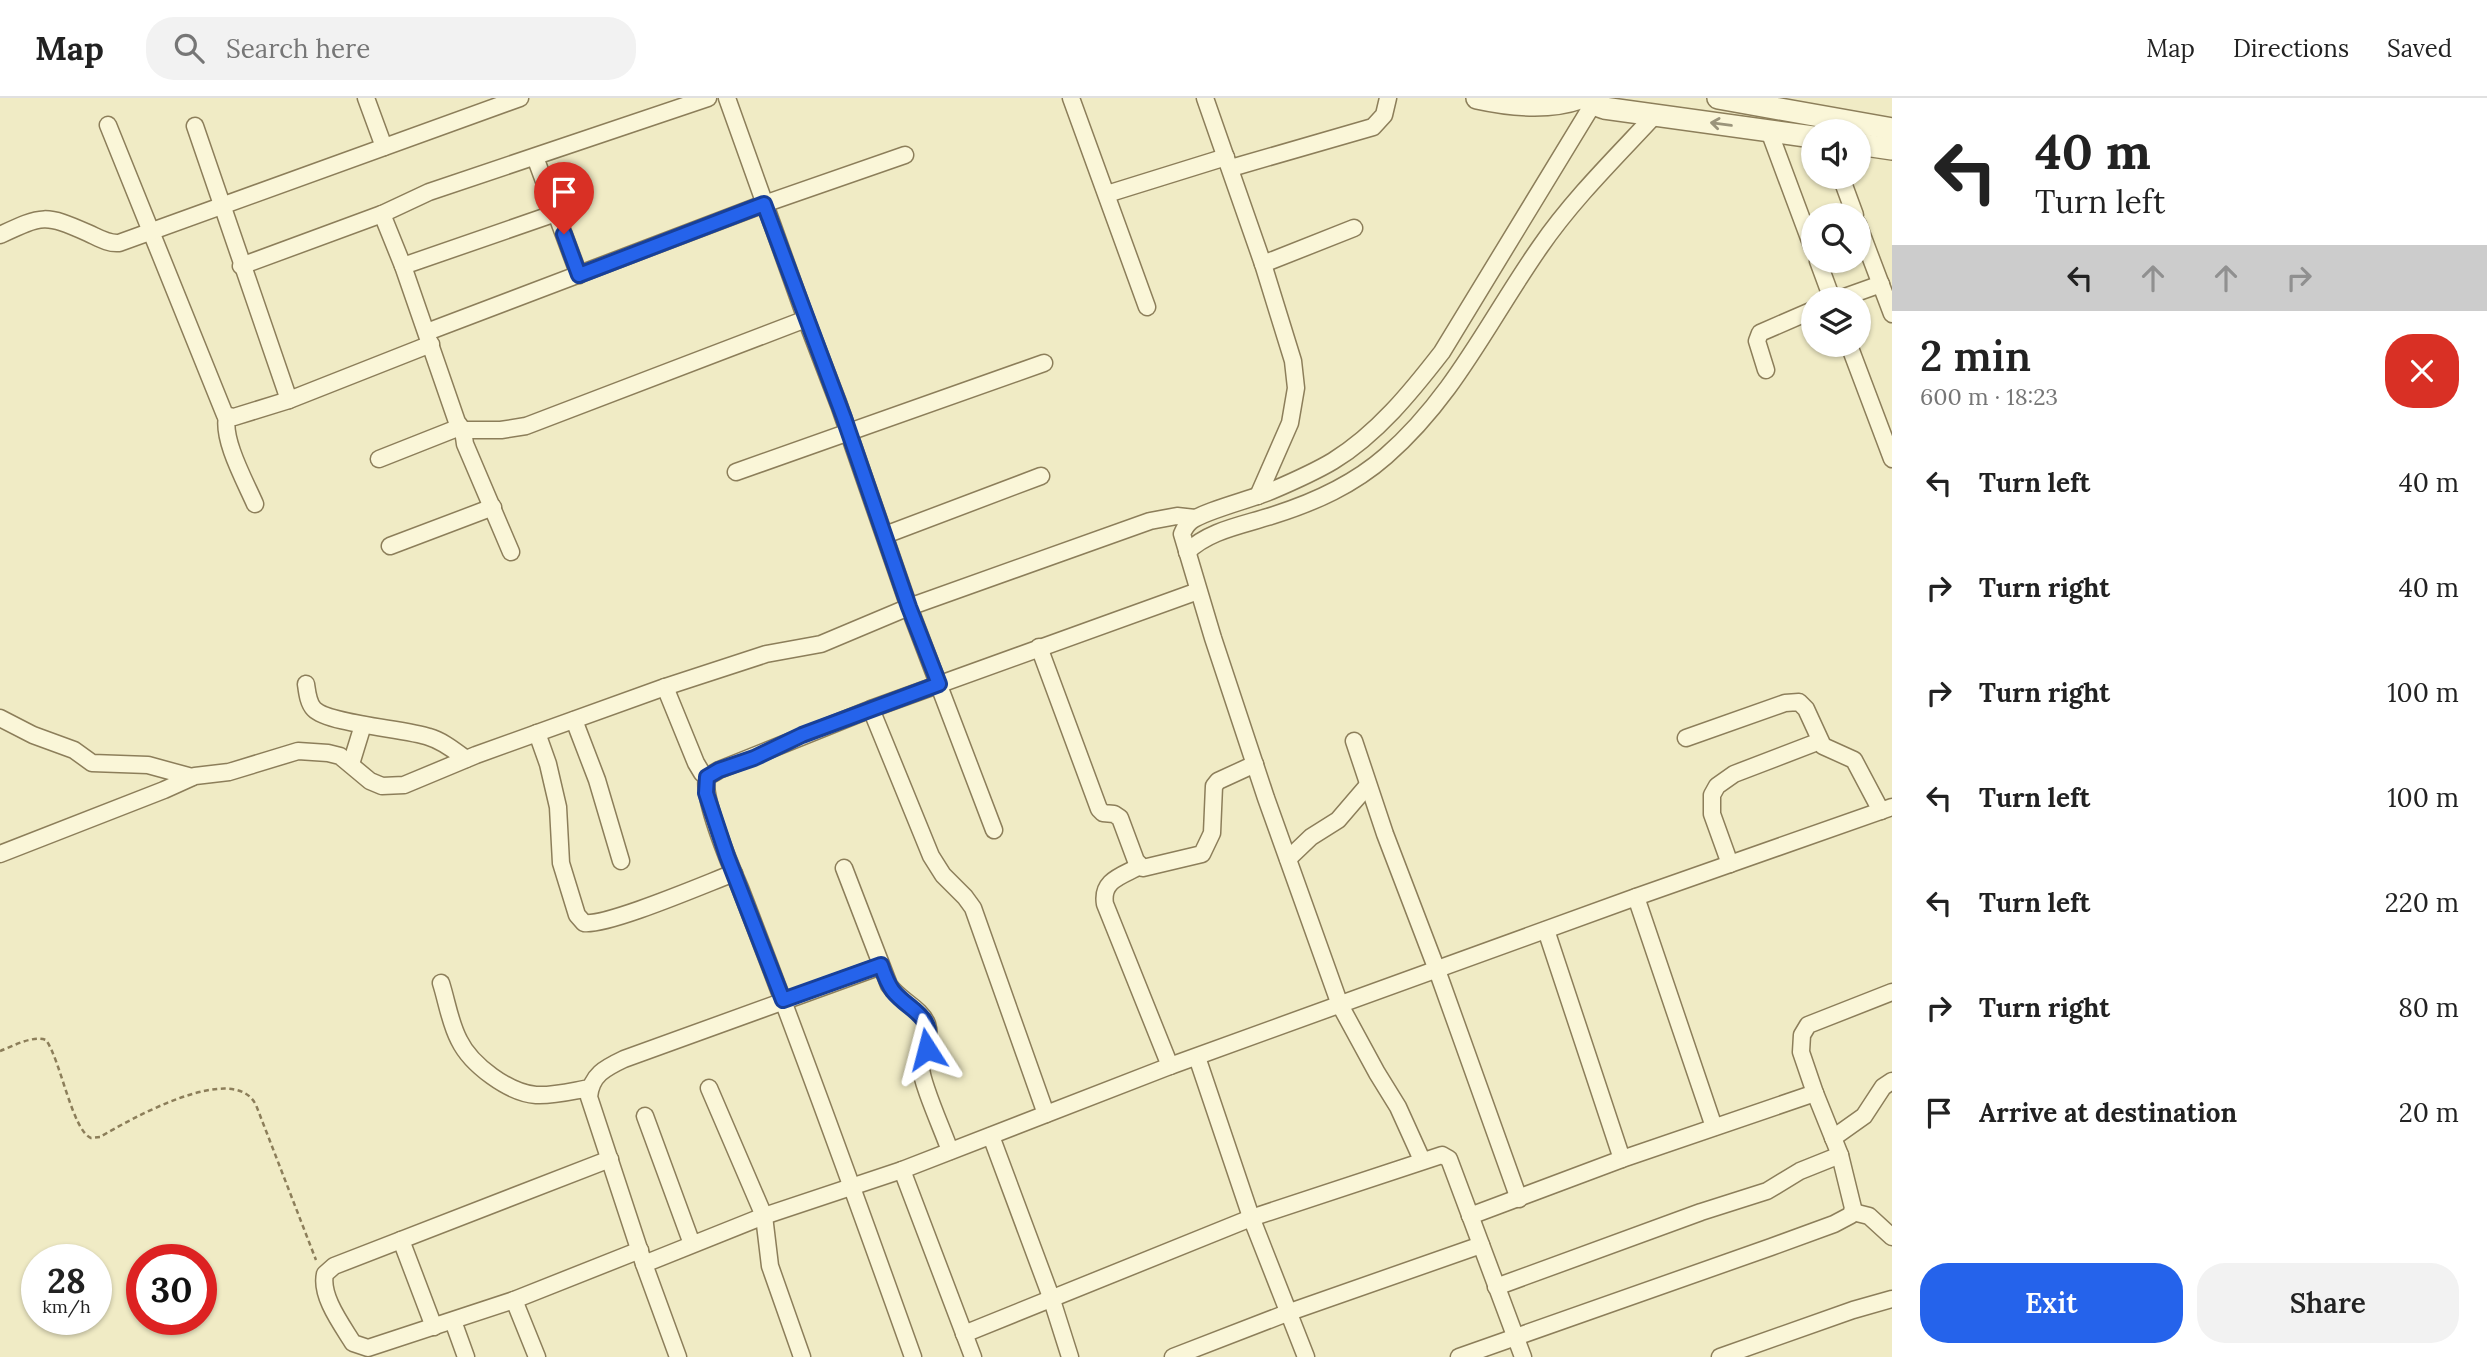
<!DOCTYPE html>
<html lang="en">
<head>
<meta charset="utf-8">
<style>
  body { margin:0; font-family:Lora,serif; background:#f2f2f2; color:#222; height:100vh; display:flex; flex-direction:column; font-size:26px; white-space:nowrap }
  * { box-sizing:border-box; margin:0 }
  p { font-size:23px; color:#767676 }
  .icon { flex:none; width:38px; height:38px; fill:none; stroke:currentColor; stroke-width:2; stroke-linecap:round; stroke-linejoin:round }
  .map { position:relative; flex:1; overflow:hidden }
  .sheet { display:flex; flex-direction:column; background:#fff; width:595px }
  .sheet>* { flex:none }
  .banner { background:#fff; color:#222; overflow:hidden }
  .buttons { position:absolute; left:1801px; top:21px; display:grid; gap:14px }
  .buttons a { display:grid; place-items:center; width:70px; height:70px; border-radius:50%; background:#fff; box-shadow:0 2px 5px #0004; font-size:35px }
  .speed { position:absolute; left:21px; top:1146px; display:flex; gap:14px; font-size:35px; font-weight:700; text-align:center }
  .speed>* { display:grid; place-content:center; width:91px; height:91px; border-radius:50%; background:#fff; box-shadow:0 2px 5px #0004; line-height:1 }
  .speed small { font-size:18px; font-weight:400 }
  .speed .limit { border:10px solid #d22; background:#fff; color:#111 }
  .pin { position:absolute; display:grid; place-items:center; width:60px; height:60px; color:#fff; margin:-72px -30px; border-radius:50% 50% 50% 0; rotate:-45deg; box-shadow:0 0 7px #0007 }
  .pin .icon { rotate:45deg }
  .me { position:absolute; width:77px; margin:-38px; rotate:351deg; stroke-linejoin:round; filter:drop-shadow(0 0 5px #0008) }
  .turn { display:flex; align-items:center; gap:24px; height:147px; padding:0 28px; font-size:32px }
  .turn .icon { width:91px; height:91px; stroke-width:2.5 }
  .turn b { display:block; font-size:49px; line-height:60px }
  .lanes { display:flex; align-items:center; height:66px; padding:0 28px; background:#0003; justify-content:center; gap:35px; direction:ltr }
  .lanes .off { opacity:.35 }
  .round { display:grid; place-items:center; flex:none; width:74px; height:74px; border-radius:28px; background:#f2f2f2 }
  .headline { display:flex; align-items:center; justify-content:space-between; height:119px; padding:0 28px }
  h1 { font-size:42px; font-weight:600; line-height:52px }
  .button { display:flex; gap:14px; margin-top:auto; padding:14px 28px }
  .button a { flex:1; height:80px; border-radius:28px; background:#2563eb; color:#fff; font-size:28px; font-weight:600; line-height:80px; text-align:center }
  .button a+a { background:#f2f2f2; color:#222 }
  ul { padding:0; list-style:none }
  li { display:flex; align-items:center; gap:21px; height:105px; padding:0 28px }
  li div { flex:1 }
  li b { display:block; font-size:26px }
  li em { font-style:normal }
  header { display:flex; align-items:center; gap:42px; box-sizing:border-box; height:98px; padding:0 35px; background:#fff; border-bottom:2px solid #e0e0e0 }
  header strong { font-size:33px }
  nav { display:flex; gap:38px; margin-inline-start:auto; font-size:24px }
  .search { width:490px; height:63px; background:#f2f2f2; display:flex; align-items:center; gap:18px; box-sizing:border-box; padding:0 24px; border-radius:28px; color:#767676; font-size:26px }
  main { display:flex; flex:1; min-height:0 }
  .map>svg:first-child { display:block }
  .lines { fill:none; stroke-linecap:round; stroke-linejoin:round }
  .minor-casing { stroke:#8c7e5a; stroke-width:19 }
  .tertiary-casing { stroke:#8c7e5a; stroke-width:24 }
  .path { stroke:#8c7e5a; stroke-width:2.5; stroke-dasharray:5 3.5; stroke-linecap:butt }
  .minor { stroke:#faf6d8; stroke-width:16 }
  .tertiary { stroke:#faf6d8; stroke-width:21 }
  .oneway { stroke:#9a947b }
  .route-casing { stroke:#184099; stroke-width:18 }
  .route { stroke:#2563eb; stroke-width:12 }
</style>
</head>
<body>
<header>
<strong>Map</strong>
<div class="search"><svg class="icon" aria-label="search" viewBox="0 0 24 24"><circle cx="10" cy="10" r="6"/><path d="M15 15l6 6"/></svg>Search here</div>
<nav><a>Map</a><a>Directions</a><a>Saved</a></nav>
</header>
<main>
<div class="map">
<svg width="1892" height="1259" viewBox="0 0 1892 1259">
  <rect width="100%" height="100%" fill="#f0ebc5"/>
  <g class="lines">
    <g class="minor-casing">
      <g id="minor">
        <polyline points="366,0 384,49"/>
        <polyline points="727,0 806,221 839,307 909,509 994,732"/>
        <polyline points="1071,0 1147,209"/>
        <polyline points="1205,0 1263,166 1293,263 1296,290 1290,325 1258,398"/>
        <polyline points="108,27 225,317 234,319 289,302 431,246"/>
        <polyline points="195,28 289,302"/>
        <polyline points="1769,33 1813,151"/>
        <polyline points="535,59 579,177"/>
        <polyline points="1231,70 1373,29 1384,17 1388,0"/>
        <polyline points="1841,79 1855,117"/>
        <polyline points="1107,96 1226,59"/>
        <polyline points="382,116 403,168 457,324 463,332 501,332 526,328 806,221"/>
        <polyline points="1858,126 1892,216"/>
        <path d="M 0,137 C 43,117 45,116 88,135 C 99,140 108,146 119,145 L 520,0"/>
        <polyline points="1818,163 1832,201"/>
        <polyline points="1263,166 1354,130"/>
        <polyline points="241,168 382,116 429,94 708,0"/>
        <polyline points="403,168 556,115"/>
        <polyline points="1839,201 1881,186"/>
        <polyline points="427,234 764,106 905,57"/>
        <polyline points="1849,247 1892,361"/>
        <polyline points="1766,272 1757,243 1760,235 1813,212"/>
        <path d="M 227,318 C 222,342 245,383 255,406"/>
        <polyline points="463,332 465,346 511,454"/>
        <polyline points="379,361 460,329"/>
        <polyline points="736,374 1044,265"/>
        <polyline points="885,437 1041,378"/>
        <polyline points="390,448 493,409"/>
        <path d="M 1187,454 C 1209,432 1244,427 1274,417 C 1315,404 1353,387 1386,358 C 1454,299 1489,222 1540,149 C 1573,101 1616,59 1655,17"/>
        <polyline points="1039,549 1099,711 1103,715 1114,716 1120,720 1136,763 1143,770 1202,756 1212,735 1214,688 1218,683 1255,666"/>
        <path d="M 306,586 C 307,593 308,605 314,611 C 328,626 407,631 429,639 C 443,643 455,653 466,661"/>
        <polyline points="665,589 696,665 702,675 707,679"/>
        <polyline points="871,611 931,758 943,777 965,799 973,810 1046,1016"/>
        <polyline points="0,620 33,637 74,652 92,665 148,667 192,679"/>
        <polyline points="574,622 597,682 621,763"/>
        <path d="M 537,635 L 548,666 L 558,709 L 561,765 L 577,817 L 584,825 C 608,828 705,786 734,775"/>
        <polyline points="1686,640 1785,605 1799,604 1806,611 1823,648 1854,662 1881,713"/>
        <polyline points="1354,643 1385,736 1437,872 1519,1101"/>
        <polyline points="351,666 363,627"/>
        <polyline points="0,756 164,692 195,678 229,674 298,653 328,655 340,658 370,683 382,688 404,687 476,657 665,589 766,556 821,546 909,509 1150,423 1177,418 1195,420"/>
        <polyline points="1288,761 1311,739 1338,722 1368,687"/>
        <polyline points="1730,766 1712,716 1712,697 1717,688 1734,676 1820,643"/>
        <path d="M 1140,768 C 1122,778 1101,782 1105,806 L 1170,968"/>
        <path d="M 844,770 L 889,887 C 899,902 921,910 927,926 C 933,946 920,953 921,969 C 921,985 944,1035 950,1053"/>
        <polyline points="1636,799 1714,1029"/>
        <polyline points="1546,832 1622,1061"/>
        <path d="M 441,885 C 447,904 450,925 459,942 C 471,967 509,995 536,997 C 554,998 572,993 590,990"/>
        <polyline points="1197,959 1251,1119 1306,1259"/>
        <polyline points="709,990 764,1118 770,1168 802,1259"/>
        <polyline points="645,1018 692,1146"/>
        <polyline points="991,1038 1051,1199 1070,1259"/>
        <polyline points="1833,1040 1864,1018 1883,989 1892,983"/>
        <path d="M 610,1061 L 334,1168 L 325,1176 C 320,1198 342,1227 353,1245 L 368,1250 L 514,1202 L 640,1152"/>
        <path d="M 1422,1062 L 1398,1009 L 1377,975 L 1340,907 L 1266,700 L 1213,540 L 1182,436 C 1184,431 1186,427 1191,423 C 1204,413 1252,401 1271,393 C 1292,384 1313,375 1333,363 C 1377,336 1411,294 1442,254 L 1593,6"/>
        <polyline points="902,1072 973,1259"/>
        <polyline points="1853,1114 1869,1118 1892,1139"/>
        <polyline points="1470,1118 1622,1061 1815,995"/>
        <polyline points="401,1142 434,1229"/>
        <polyline points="644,1166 764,1118 902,1072 1170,968 1636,799 1892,709"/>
        <polyline points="1496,1189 1701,1114 1767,1093 1800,1073 1840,1057"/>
        <polyline points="514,1202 537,1259"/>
        <polyline points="453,1223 466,1259"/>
        <polyline points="964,1236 1251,1120 1442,1057 1449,1061 1523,1259"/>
        <path d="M 678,1259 L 644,1166 L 589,999 C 591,977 605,970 624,961 L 881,868"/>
        <path d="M 913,1259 C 857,1102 800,945 740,790 C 731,769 701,698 707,679 L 719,672 L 871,611 L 1198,493"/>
        <polyline points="1173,1259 1287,1215 1481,1147"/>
        <polyline points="1459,1259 1771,1149 1834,1126 1851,1117 1853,1110 1840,1057 1815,995 1801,954 1802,937 1808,927 1892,894"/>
        <polyline points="1720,1259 1853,1212 1892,1201"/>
      </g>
    </g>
    <g class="tertiary-casing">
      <g id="tertiary">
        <path d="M 1477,0 C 1509,7 1549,11 1580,0"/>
        <polyline points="1589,0 1593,6 1604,10 1813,39"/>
        <polyline points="1718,0 1892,31"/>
        <polyline points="1858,46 1892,51"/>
      </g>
    </g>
    <path class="path" d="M 0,953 C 13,948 33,937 46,942 C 61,963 72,1032 91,1040 L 100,1039 C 129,1022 234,962 256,1007 L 316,1162"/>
    <use href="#minor" class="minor"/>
    <use href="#tertiary" class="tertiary"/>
  </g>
  <defs><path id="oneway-shaft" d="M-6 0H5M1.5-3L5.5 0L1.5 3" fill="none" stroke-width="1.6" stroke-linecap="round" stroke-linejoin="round" transform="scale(1.75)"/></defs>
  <use class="oneway" href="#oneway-shaft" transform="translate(1721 26) rotate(-172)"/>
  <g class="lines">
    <g class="route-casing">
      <path id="route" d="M 564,136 L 579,177 L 764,106 L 844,320 L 909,509 L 939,586 L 802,637 L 754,660 L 719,672 L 707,679 L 706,695 L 727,758 L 783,902 L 881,867 C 884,876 887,885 893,893 C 910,914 935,916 927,951"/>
    </g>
    <use href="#route" class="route"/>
  </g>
</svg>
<div class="buttons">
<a><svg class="icon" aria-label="sound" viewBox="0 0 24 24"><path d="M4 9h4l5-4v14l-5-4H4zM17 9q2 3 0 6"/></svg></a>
<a><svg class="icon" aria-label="search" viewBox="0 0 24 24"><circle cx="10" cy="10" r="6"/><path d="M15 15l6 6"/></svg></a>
<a><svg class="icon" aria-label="layers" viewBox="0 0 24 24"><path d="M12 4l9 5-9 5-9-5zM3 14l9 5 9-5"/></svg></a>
</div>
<div class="speed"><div>28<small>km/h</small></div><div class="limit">30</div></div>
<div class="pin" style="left:564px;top:136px;background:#d93025"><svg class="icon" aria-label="arrive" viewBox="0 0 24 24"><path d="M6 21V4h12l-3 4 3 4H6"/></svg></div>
<svg class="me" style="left:927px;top:951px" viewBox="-20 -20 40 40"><path d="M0-17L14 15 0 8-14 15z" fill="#2563eb" stroke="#fff" stroke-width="4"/></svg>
</div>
<section class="sheet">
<div class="banner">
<div class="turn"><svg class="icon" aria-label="left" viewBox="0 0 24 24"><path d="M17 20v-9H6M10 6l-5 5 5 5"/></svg><div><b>40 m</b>Turn left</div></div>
<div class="lanes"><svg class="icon" aria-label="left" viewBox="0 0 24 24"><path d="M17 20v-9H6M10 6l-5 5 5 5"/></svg><svg class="icon off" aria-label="ahead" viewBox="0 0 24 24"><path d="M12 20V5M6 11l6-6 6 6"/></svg><svg class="icon off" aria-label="ahead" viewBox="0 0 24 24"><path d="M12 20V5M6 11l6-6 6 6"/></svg><svg class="icon off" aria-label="right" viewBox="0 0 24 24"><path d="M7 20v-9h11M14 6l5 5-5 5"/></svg></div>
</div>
<div class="headline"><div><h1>2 min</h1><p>600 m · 18:23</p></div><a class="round" style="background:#d93025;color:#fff"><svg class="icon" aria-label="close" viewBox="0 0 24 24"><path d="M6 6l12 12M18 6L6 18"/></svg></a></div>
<ul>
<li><svg class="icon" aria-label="left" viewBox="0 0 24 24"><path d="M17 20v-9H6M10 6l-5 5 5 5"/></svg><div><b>Turn left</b></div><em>40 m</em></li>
<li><svg class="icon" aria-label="right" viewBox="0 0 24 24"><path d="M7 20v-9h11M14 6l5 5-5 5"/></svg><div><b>Turn right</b></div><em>40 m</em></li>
<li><svg class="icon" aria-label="right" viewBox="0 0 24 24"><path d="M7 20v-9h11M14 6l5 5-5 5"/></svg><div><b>Turn right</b></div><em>100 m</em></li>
<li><svg class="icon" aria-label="left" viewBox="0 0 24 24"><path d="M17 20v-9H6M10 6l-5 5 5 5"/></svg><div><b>Turn left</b></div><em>100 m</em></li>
<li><svg class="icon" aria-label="left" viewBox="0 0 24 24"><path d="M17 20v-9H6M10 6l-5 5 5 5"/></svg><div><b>Turn left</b></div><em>220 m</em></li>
<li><svg class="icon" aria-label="right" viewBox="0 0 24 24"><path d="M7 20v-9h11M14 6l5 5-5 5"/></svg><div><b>Turn right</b></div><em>80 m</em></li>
<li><svg class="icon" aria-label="arrive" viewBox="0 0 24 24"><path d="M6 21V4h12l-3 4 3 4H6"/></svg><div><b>Arrive at destination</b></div><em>20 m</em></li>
</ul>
<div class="button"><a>Exit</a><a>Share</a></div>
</section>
</main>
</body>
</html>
